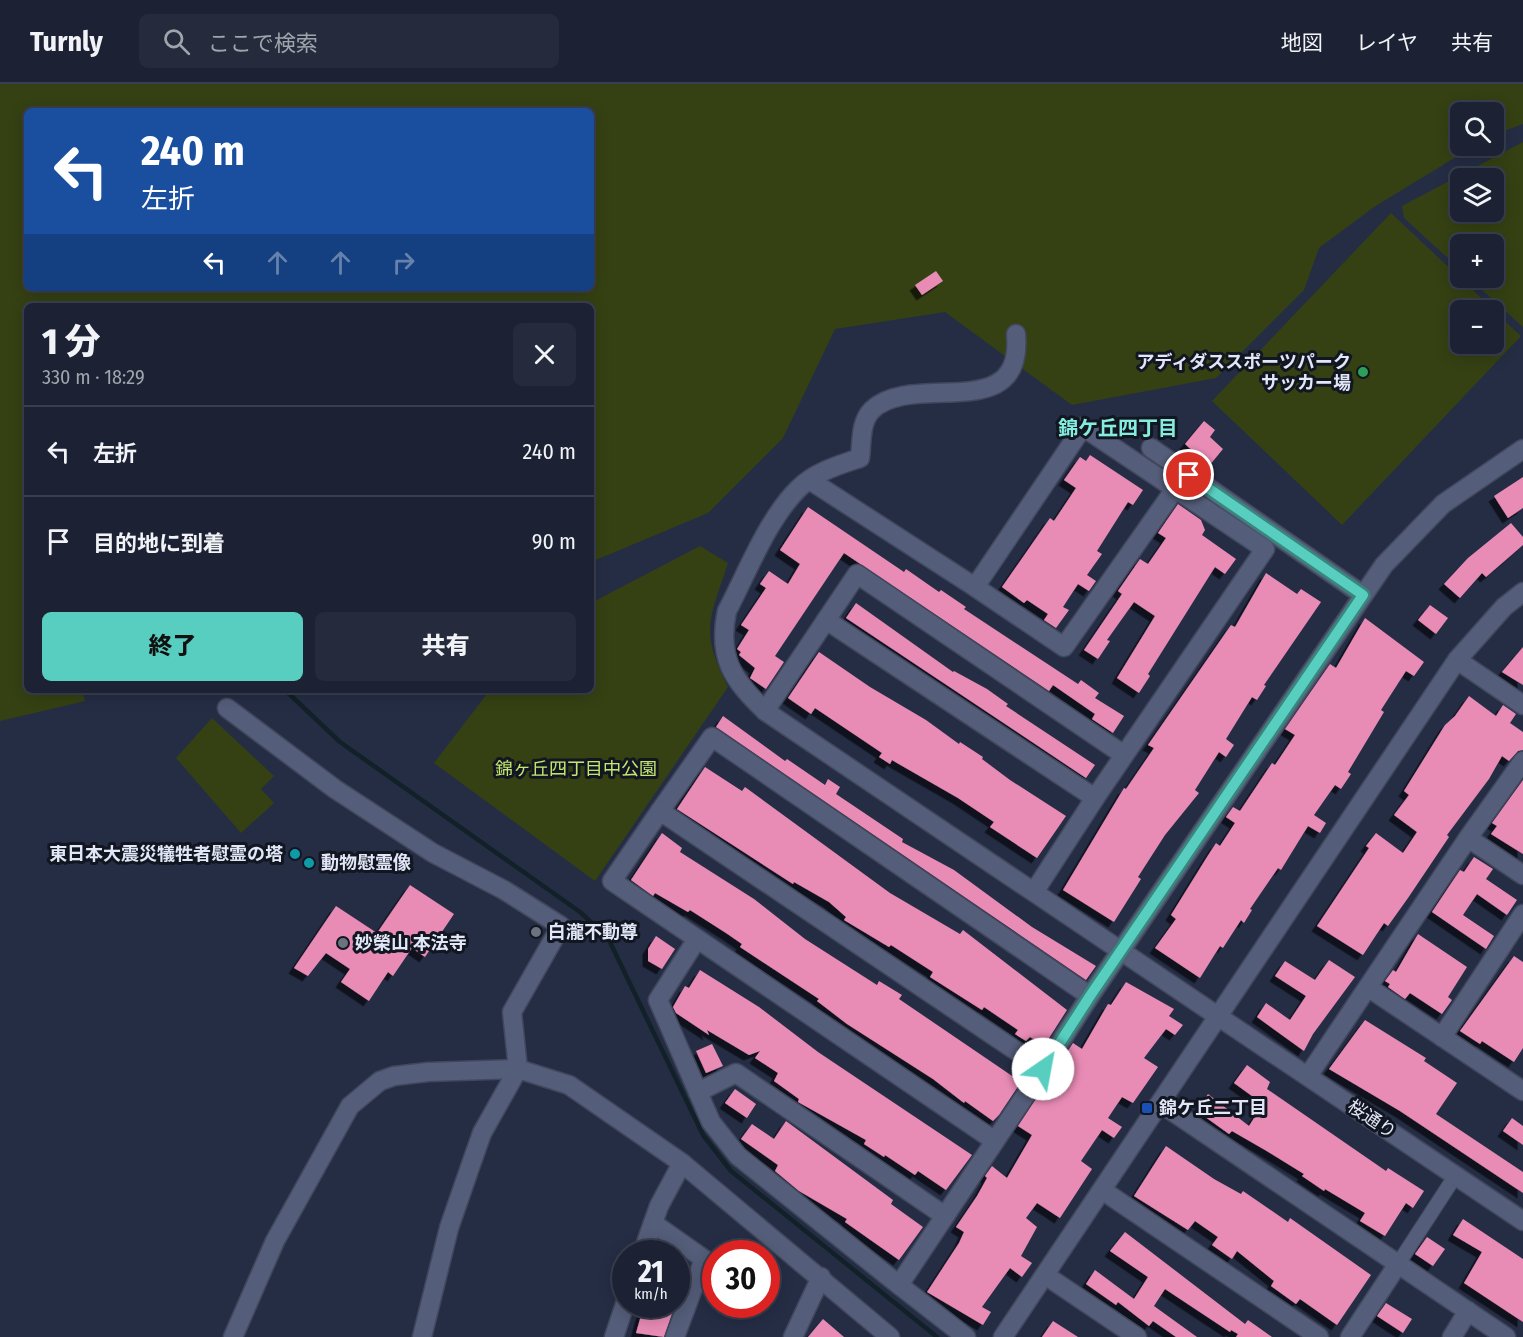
<!DOCTYPE html>
<html lang="ja">
<head>
<meta charset="utf-8">
<style>
  body { margin:0; font-family:"Fira Sans Condensed","Noto Sans JP",sans-serif; background:#252a3c; color:#f1f3f6; height:100vh; display:flex; flex-direction:column; font-size:22px; white-space:nowrap }
  * { box-sizing:border-box; margin:0 }
  p { font-size:20px; color:#a0a4ac }
  .icon { flex:none; width:33px; height:33px; fill:none; stroke:currentColor; stroke-width:2; stroke-linecap:round; stroke-linejoin:round }
  .map { position:relative; flex:1; overflow:hidden }
  .sheet { position:absolute; left:24px; top:219px; width:570px; height:390px; display:flex; flex-direction:column; background:#1c2234; border-radius:9px; box-shadow:0 3px 15px #0003,0 0 0 2px #3a3f4f }
  .sheet>* { flex:none }
  .top-card { position:absolute; left:24px; top:24px; width:570px; height:183px; border-radius:9px; box-shadow:0 3px 15px #0003,0 0 0 2px #3a3f4f; background:#1a4fa0; color:#fff; overflow:hidden }
  .fabs { position:absolute; left:1450px; top:18px; display:grid; gap:12px }
  .fabs a { display:grid; place-items:center; width:54px; height:54px; border-radius:9px; background:#1c2234; box-shadow:0 3px 15px #0003,0 0 0 2px #3a3f4f; font-size:30px }
  .speed { position:absolute; left:612px; top:1156px; display:flex; gap:12px; font-size:30px; font-weight:700; text-align:center }
  .speed>* { display:grid; place-content:center; width:78px; height:78px; border-radius:50%; background:#1c2234; box-shadow:0 3px 15px #0003,0 0 0 2px #3a3f4f; line-height:1 }
  .speed small { font-size:15px; font-weight:400 }
  .speed .limit { border:9px solid #d22; background:#fff; color:#111 }
  .pin { position:absolute; display:grid; place-items:center; width:51px; height:51px; color:#fff; margin:-26px; border:3px solid #fff; border-radius:50%; box-shadow:0 2px 6px #0007 }
  .me { position:absolute; width:66px; margin:-33px; rotate:33deg; stroke-linejoin:round; filter:drop-shadow(0 0 4px #0008) }
  .turn { display:flex; align-items:center; gap:21px; height:126px; padding:0 18px; font-size:27px }
  .turn .icon { width:78px; height:78px; stroke-width:2.5 }
  .turn b { display:block; font-size:42px; line-height:51px }
  .lanes { display:flex; align-items:center; height:57px; padding:0 18px; background:#0003; justify-content:center; gap:30px; direction:ltr }
  .lanes .off { opacity:.35 }
  .round { display:grid; place-items:center; flex:none; width:63px; height:63px; border-radius:9px; background:#252a3c }
  .summary { display:flex; align-items:center; justify-content:space-between; height:102px; padding:0 18px }
  h1 { font-size:36px; font-weight:800; line-height:45px }
  .button { display:flex; gap:12px; margin-top:auto; padding:12px 18px }
  .button a { flex:1; height:69px; border-radius:9px; background:#58cec0; color:#111; font-size:24px; font-weight:800; line-height:69px; text-align:center }
  .button a+a { background:#252a3c; color:#f1f3f6 }
  ul { padding:0; list-style:none }
  li { display:flex; align-items:center; gap:18px; height:90px; padding:0 18px; border-top:2px solid #3a3f4f }
  li div { flex:1 }
  li b { display:block; font-size:22px }
  li em { font-style:normal }
  header { display:flex; align-items:center; gap:36px; box-sizing:border-box; height:84px; padding:0 30px; background:#1c2234; border-bottom:2px solid #3a3f4f }
  header strong { font-size:28px }
  nav { display:flex; gap:33px; margin-inline-start:auto; font-size:21px }
  .search { width:420px; height:54px; background:#252a3c; display:flex; align-items:center; gap:15px; box-sizing:border-box; padding:0 21px; border-radius:9px; color:#a0a4ac; font-size:22px }
  .map>svg:first-child { display:block }
  .green { fill:#354113; fill-rule:evenodd }
  .lines { fill:none; stroke-linecap:round; stroke-linejoin:round }
  .stream { stroke:#112127; stroke-width:4.5 }
  .building { fill:#e88bb5; filter:url(#shadow) }
  .pedestrian-casing { stroke:#41475c; stroke-width:16 }
  .minor-casing { stroke:#41475c; stroke-width:21 }
  .tertiary-casing { stroke:#41475c; stroke-width:21 }
  .pedestrian { stroke:#545d79; stroke-width:14 }
  .minor { stroke:#545d79; stroke-width:18 }
  .tertiary { stroke:#545d79; stroke-width:18 }
  .route-casing { stroke:#39867d; stroke-width:15 }
  .route { stroke:#58cec0; stroke-width:10 }
  .leisure-dot { fill:#2e9e5b; stroke:#121621; stroke-width:2 }
  .culture-dot { fill:#0f9aa8; stroke:#121621; stroke-width:2 }
  .worship-dot { fill:#6b7280; stroke:#121621; stroke-width:2 }
  .transit-dot { fill:#1a4fb4; stroke:#121621; stroke-width:2 }
  .labels { text-anchor:middle; dominant-baseline:central; stroke-width:6; stroke-linejoin:round; paint-order:stroke }
  .poi-label { font-size:18px; font-weight:bold; fill:#e1e7f7; stroke:#121621; text-anchor:start }
  .park-label { font-size:18px; fill:#c3e66e; stroke:#121621 }
  .street-label { font-size:18px; fill:#e1e7f7; stroke:#121621 }
  .neighbourhood-label { font-size:20px; font-weight:bold; fill:#84eddf; stroke:#121621 }
</style>
</head>
<body>
<header>
<strong>Turnly</strong>
<div class="search"><svg class="icon" aria-label="search" viewBox="0 0 24 24"><circle cx="10" cy="10" r="6"/><path d="M15 15l6 6"/></svg>ここで検索</div>
<nav><a>地図</a><a>レイヤ</a><a>共有</a></nav>
</header>
<div class="map">
<svg width="1523" height="1253" viewBox="0 0 1523 1253">
  <defs>
    <filter id="shadow"><feDropShadow dx="-5.5" dy="5.5" stdDeviation="0" flood-color="#0009"/></filter>
  </defs>
  <rect width="100%" height="100%" fill="#252d45"/>
  <g class="green">
    <path d="M 0,0 L 1523,0 L 1523,40 L 1494,51 L 1494,28 L 1461,28 L 1461,62 L 1474,62 L 1374,123 L 1319,164 L 1304,206 L 1216,294 L 1072,321 L 945,228 L 835,245 L 783,354 L 708,429 L 591,478 L 591,222 L 27,222 L 27,606 L 82,606 L 85,617 L 0,637 ZM 27,27 L 591,27 L 591,204 L 27,204 Z"/>
    <path d="M 1523,58 L 1523,243 L 1469,194 L 1494,194 L 1494,160 L 1461,160 L 1461,186 L 1404,134 L 1402,122 ZM 1461,94 L 1494,94 L 1494,128 L 1461,128 Z"/>
    <polygon points="1391,129 1494,226 1461,226 1461,260 1494,260 1494,227 1521,252 1342,441 1212,317"/>
    <path d="M 700,462 L 728,479 C 710,535 699,546 728,603 L 595,797 L 434,679 L 490,606 L 591,606 L 591,519 Z"/>
    <polygon points="212,634 274,692 261,705 274,719 241,749 176,674"/>
  </g>
  <g class="lines">
    <polyline class="stream" points="285,606 340,658 580,828 608,854 703,1051 731,1087 937,1253"/>
  </g>
  <g class="building">
    <polygon points="936,187 943,197 922,211 915,201"/>
    <polygon points="1204,337 1215,346 1210,353 1223,365 1209,382 1185,360"/>
    <polygon points="1090,371 1143,406 1133,421 1128,418 1097,467 1102,470 1087,491 1096,497 1089,507 1078,500 1063,523 1069,526 1056,544 1044,536 1048,530 1027,516 1024,519 1002,503 1050,434 1054,437 1076,404 1064,396 1080,373 1086,377"/>
    <polygon points="1523,393 1523,424 1508,434 1494,412"/>
    <polygon points="1178,420 1201,436 1205,446 1202,451 1236,475 1225,490 1215,483 1148,590 1150,592 1139,609 1117,594 1155,532 1134,518 1107,556 1110,557 1098,575 1084,566 1122,510 1118,507 1140,475 1148,480 1166,454 1158,449"/>
    <polygon points="808,423 904,488 906,485 939,508 941,506 966,523 964,525 1078,600 1081,596 1099,609 1095,614 1124,632 1113,649 1092,635 1095,630 1053,601 1049,607 844,469 775,572 784,578 766,605 750,594 755,584 739,571 741,568 737,565 749,546 741,541 766,504 760,500 769,487 788,500 800,480 780,466"/>
    <polygon points="1511,439 1523,453 1523,461 1486,493 1482,489 1460,514 1444,500 1468,474"/>
    <polygon points="1266,489 1297,510 1301,505 1321,518 1264,601 1266,602 1257,616 1252,613 1226,655 1234,661 1226,673 1219,668 1195,706 1199,709 1165,751 1138,793 1141,795 1114,838 1063,806 1124,704 1126,705 1154,664 1148,661 1231,541 1235,543"/>
    <polygon points="856,519 953,588 954,587 987,605 1008,620 1006,622 1095,681 1086,694 846,534"/>
    <polygon points="1430,521 1448,534 1436,550 1418,536"/>
    <polygon points="1365,534 1424,578 1414,592 1406,587 1381,626 1384,628 1348,688 1351,690 1341,705 1335,701 1314,731 1326,739 1320,749 1308,742 1281,786 1278,784 1250,825 1252,826 1244,839 1241,836 1223,864 1220,862 1200,894 1155,864 1176,835 1171,831 1207,773 1216,759 1220,762 1235,739 1226,733 1233,723 1240,727 1272,679 1275,681 1295,651 1285,645 1330,580 1336,584"/>
    <polygon points="1523,563 1523,601 1502,588"/>
    <polygon points="819,568 870,603 926,636 959,660 960,658 983,673 982,675 1010,696 1066,732 1037,774 990,743 994,738 958,714 897,679 892,676 890,680 879,673 882,669 815,624 811,630 788,614"/>
    <polygon points="1469,612 1496,632 1503,621 1516,630 1510,639 1523,648 1523,666 1518,667 1509,677 1502,672 1489,695 1447,751 1449,753 1408,814 1388,842 1384,839 1363,871 1317,842 1369,764 1366,762 1376,749 1403,769 1417,748 1394,731 1409,711 1404,707 1445,641 1455,632"/>
    <polygon points="723,632 785,677 787,675 825,701 828,695 840,703 836,710 903,755 902,758 954,786 1032,843 1096,882 1086,896 716,643"/>
    <polygon points="705,683 742,707 745,703 890,809 960,850 963,846 1067,926 1044,962 1030,953 1026,957 1015,950 1018,946 984,923 982,926 930,893 933,888 891,861 889,863 844,836 846,833 829,818 794,798 793,800 677,725"/>
    <polygon points="1523,696 1523,770 1491,750 1497,742 1492,739"/>
    <polygon points="662,749 682,764 680,768 754,815 805,855 877,901 879,897 902,911 899,915 1021,998 999,1031 993,1037 965,1017 964,1019 933,995 847,940 817,917 819,915 740,863 742,860 726,849 690,826 688,828 655,809 653,812 631,796"/>
    <polygon points="1474,773 1493,785 1486,795 1517,816 1507,831 1477,810 1463,831 1494,852 1486,865 1432,828 1460,786 1464,788"/>
    <polygon points="410,801 454,830 425,873 412,864 393,892 388,888 369,917 341,898 350,885 326,869 308,892 294,884 336,822 377,849"/>
    <polygon points="1418,850 1467,883 1448,913 1452,916 1442,930 1410,909 1405,915 1388,903 1390,900 1385,897 1393,886 1396,888"/>
    <polygon points="656,852 675,865 662,885 648,877 648,865"/>
    <polygon points="1514,872 1523,878 1523,964 1514,978 1482,957 1480,960 1460,947"/>
    <polygon points="1329,876 1355,893 1313,950 1304,967 1257,933 1266,919 1290,936 1306,912 1275,892 1285,877 1315,896"/>
    <polygon points="700,886 759,923 818,968 972,1071 946,1106 918,1087 915,1091 885,1071 884,1073 864,1060 866,1056 798,1018 799,1015 774,997 778,989 755,974 760,967 749,971 707,946 709,951 676,929 673,923 685,902 689,904"/>
    <polygon points="1126,898 1174,925 1169,932 1183,941 1175,951 1166,945 1144,974 1158,983 1133,1019 1122,1013 1108,1034 1122,1043 1114,1054 1102,1046 1081,1077 1092,1085 1060,1134 1037,1119 1026,1134 1037,1143 1021,1172 1032,1179 1022,1193 1010,1184 982,1223 991,1228 983,1241 927,1208 959,1159 964,1148 956,1143 977,1112 987,1094 985,1092 992,1082 1007,1094 1032,1051 1018,1042 1073,959 1082,965 1108,920 1111,921"/>
    <polygon points="1365,936 1426,974 1424,977 1457,999 1436,1030 1523,1088 1523,1109 1400,1027 1329,985"/>
    <polygon points="712,960 723,982 706,989 696,967"/>
    <polygon points="1247,981 1270,998 1267,1005 1386,1087 1388,1084 1424,1107 1413,1124 1406,1119 1385,1152 1360,1137 1365,1129 1325,1105 1324,1107 1302,1092 1304,1090 1265,1066 1232,1047 1229,1050 1197,1027 1208,1010 1249,1042 1263,1020 1234,999"/>
    <polygon points="735,1005 756,1020 747,1034 725,1019"/>
    <polygon points="1512,1034 1523,1042 1523,1061 1503,1047"/>
    <polygon points="786,1037 893,1116 891,1120 923,1143 899,1176 845,1138 847,1135 799,1107 775,1087 778,1081 741,1055 752,1040 774,1055"/>
    <polygon points="1166,1062 1214,1095 1241,1110 1243,1107 1288,1138 1290,1134 1371,1191 1337,1241 1300,1215 1296,1220 1271,1202 1274,1197 1237,1167 1232,1175 1212,1161 1218,1153 1195,1137 1188,1146 1134,1112"/>
    <polygon points="1463,1135 1523,1175 1523,1238 1464,1199 1482,1168 1453,1151"/>
    <polygon points="1125,1148 1245,1240 1248,1236 1272,1253 1236,1253 1238,1250 1231,1246 1230,1248 1165,1205 1154,1222 1197,1253 1176,1253 1153,1237 1149,1242 1118,1218 1116,1221 1086,1200 1095,1186 1134,1215 1148,1193 1110,1167"/>
    <polygon points="1427,1153 1445,1165 1433,1182 1415,1170"/>
    <polygon points="1386,1219 1412,1235 1403,1249 1377,1232"/>
    <polygon points="644,1221 675,1221 664,1253 636,1249"/>
    <polygon points="823,1235 844,1253 808,1253"/>
    <polygon points="1053,1237 1078,1253 1042,1253"/>
  </g>
  <g class="lines">
    <g class="pedestrian-casing">
      <polyline id="pedestrian" points="1398,1180 1450,1100"/>
    </g>
    <g class="minor-casing">
      <g id="minor">
        <path d="M 1016,250 C 1024,343 913,286 872,326 C 860,338 862,358 860,374 C 839,381 815,388 799,404 C 768,434 747,489 727,527 C 717,574 733,596 765,627 L 1219,933"/>
        <polyline points="1151,364 1363,511"/>
        <polyline points="811,397 975,503 1083,343 1265,465 1095,714 826,536"/>
        <polyline points="975,503 1064,563 1175,405"/>
        <polyline points="1457,576 1523,621"/>
        <polyline points="227,624 335,705 433,769 504,806 561,842 512,928 518,985 482,1049 469,1086 449,1144 422,1253"/>
        <polyline points="765,627 857,490 1124,671"/>
        <polyline points="660,727 712,653 1090,912"/>
        <polyline points="1468,754 1523,677"/>
        <polyline points="1034,808 1095,714"/>
        <polyline points="697,855 658,916 711,1038 738,1072 899,1201"/>
        <polyline points="1369,904 1523,1007"/>
        <polyline points="1442,953 1523,830"/>
        <polyline points="1043,985 1090,912 1384,481 1443,420 1523,365"/>
        <polyline points="1308,992 1468,754 1523,791"/>
        <polyline points="698,1008 736,989 945,1132"/>
        <polyline points="1160,1019 1506,1253"/>
        <polyline points="1102,1106 1319,1253"/>
        <polyline points="653,1139 704,1175 675,1253"/>
        <polyline points="642,1170 659,1122 682,1079"/>
        <polyline points="1045,1191 1137,1253"/>
        <polyline points="233,1253 275,1157 350,1022 380,997 394,992 428,988 518,985 569,1001 682,1079 890,1253"/>
        <polyline points="614,1253 626,1217"/>
        <polyline points="793,1253 821,1193"/>
        <polyline points="966,1253 899,1201 1043,985 660,727 612,797 995,1057"/>
        <polyline points="1350,1253 1398,1180"/>
        <polyline points="1452,1253 1468,1227"/>
      </g>
    </g>
    <g class="tertiary-casing">
      <g id="tertiary">
        <polyline points="1219,933 1523,1137"/>
        <polyline points="1003,1253 1457,576 1504,523 1523,508"/>
      </g>
    </g>
    <use href="#pedestrian" class="pedestrian"/>
    <use href="#minor" class="minor"/>
    <use href="#tertiary" class="tertiary"/>
  </g>
  <g class="lines">
    <g class="route-casing">
      <polyline id="route" points="1043,985 1090,912 1363,511 1189,391"/>
    </g>
    <use href="#route" class="route"/>
  </g>
  <circle class="leisure-dot" cx="1363" cy="288" r="6"/>
  <g class="culture-dot">
    <circle cx="295" cy="770" r="6"/>
    <circle cx="309" cy="779" r="6"/>
  </g>
  <g class="worship-dot">
    <circle cx="536" cy="848" r="6"/>
    <circle cx="343" cy="859" r="6"/>
  </g>
  <rect class="transit-dot" x="1141" y="1018" width="12" height="12" rx="3"/>
  <g class="labels">
    <g class="poi-label">
      <text x="1351" y="278" text-anchor="end">アディダススポーツパーク<tspan x="1351" dy="21">サッカー場</tspan></text>
      <text x="283" y="770" text-anchor="end">東日本大震災犠牲者慰霊の塔</text>
      <text x="321" y="779">動物慰霊像</text>
      <text x="548" y="848">白瀧不動尊</text>
      <text x="355" y="859">妙榮山 本法寺</text>
      <text x="1159" y="1024">錦ケ丘二丁目</text>
    </g>
    <g class="park-label">
      <text x="576" y="685">錦ヶ丘四丁目中公園</text>
    </g>
    <g class="street-label">
      <text transform="translate(1372 1035) rotate(34)">桜通り</text>
    </g>
    <g class="neighbourhood-label">
      <text x="1118" y="344">錦ケ丘四丁目</text>
    </g>
  </g>
</svg>
<div class="fabs">
<a><svg class="icon" aria-label="search" viewBox="0 0 24 24"><circle cx="10" cy="10" r="6"/><path d="M15 15l6 6"/></svg></a>
<a><svg class="icon" aria-label="layers" viewBox="0 0 24 24"><path d="M12 4l9 5-9 5-9-5zM3 14l9 5 9-5"/></svg></a>
<a>+</a>
<a>−</a>
</div>
<div class="speed"><div>21<small>km/h</small></div><div class="limit">30</div></div>
<div class="pin" style="left:1189px;top:391px;background:#d93025"><svg class="icon" aria-label="arrive" viewBox="0 0 24 24"><path d="M6 21V4h12l-3 4 3 4H6"/></svg></div>
<svg class="me" style="left:1043px;top:985px" viewBox="-20 -20 40 40"><circle r="19" fill="#fff"/><path d="M0-13L10 11 0 6-10 11z" fill="#58cec0"/></svg>
<div class="top-card">
<div class="turn"><svg class="icon" aria-label="left" viewBox="0 0 24 24"><path d="M17 20v-9H6M10 6l-5 5 5 5"/></svg><div><b>240 m</b>左折</div></div>
<div class="lanes"><svg class="icon" aria-label="left" viewBox="0 0 24 24"><path d="M17 20v-9H6M10 6l-5 5 5 5"/></svg><svg class="icon off" aria-label="ahead" viewBox="0 0 24 24"><path d="M12 20V5M6 11l6-6 6 6"/></svg><svg class="icon off" aria-label="ahead" viewBox="0 0 24 24"><path d="M12 20V5M6 11l6-6 6 6"/></svg><svg class="icon off" aria-label="right" viewBox="0 0 24 24"><path d="M7 20v-9h11M14 6l5 5-5 5"/></svg></div>
</div>
<section class="sheet">
<div class="summary"><div><h1>1 分</h1><p>330 m · 18:29</p></div><a class="round"><svg class="icon" aria-label="close" viewBox="0 0 24 24"><path d="M6 6l12 12M18 6L6 18"/></svg></a></div>
<ul>
<li><svg class="icon" aria-label="left" viewBox="0 0 24 24"><path d="M17 20v-9H6M10 6l-5 5 5 5"/></svg><div><b>左折</b></div><em>240 m</em></li>
<li><svg class="icon" aria-label="arrive" viewBox="0 0 24 24"><path d="M6 21V4h12l-3 4 3 4H6"/></svg><div><b>目的地に到着</b></div><em>90 m</em></li>
</ul>
<div class="button"><a>終了</a><a>共有</a></div>
</section>
</div>
</body>
</html>
